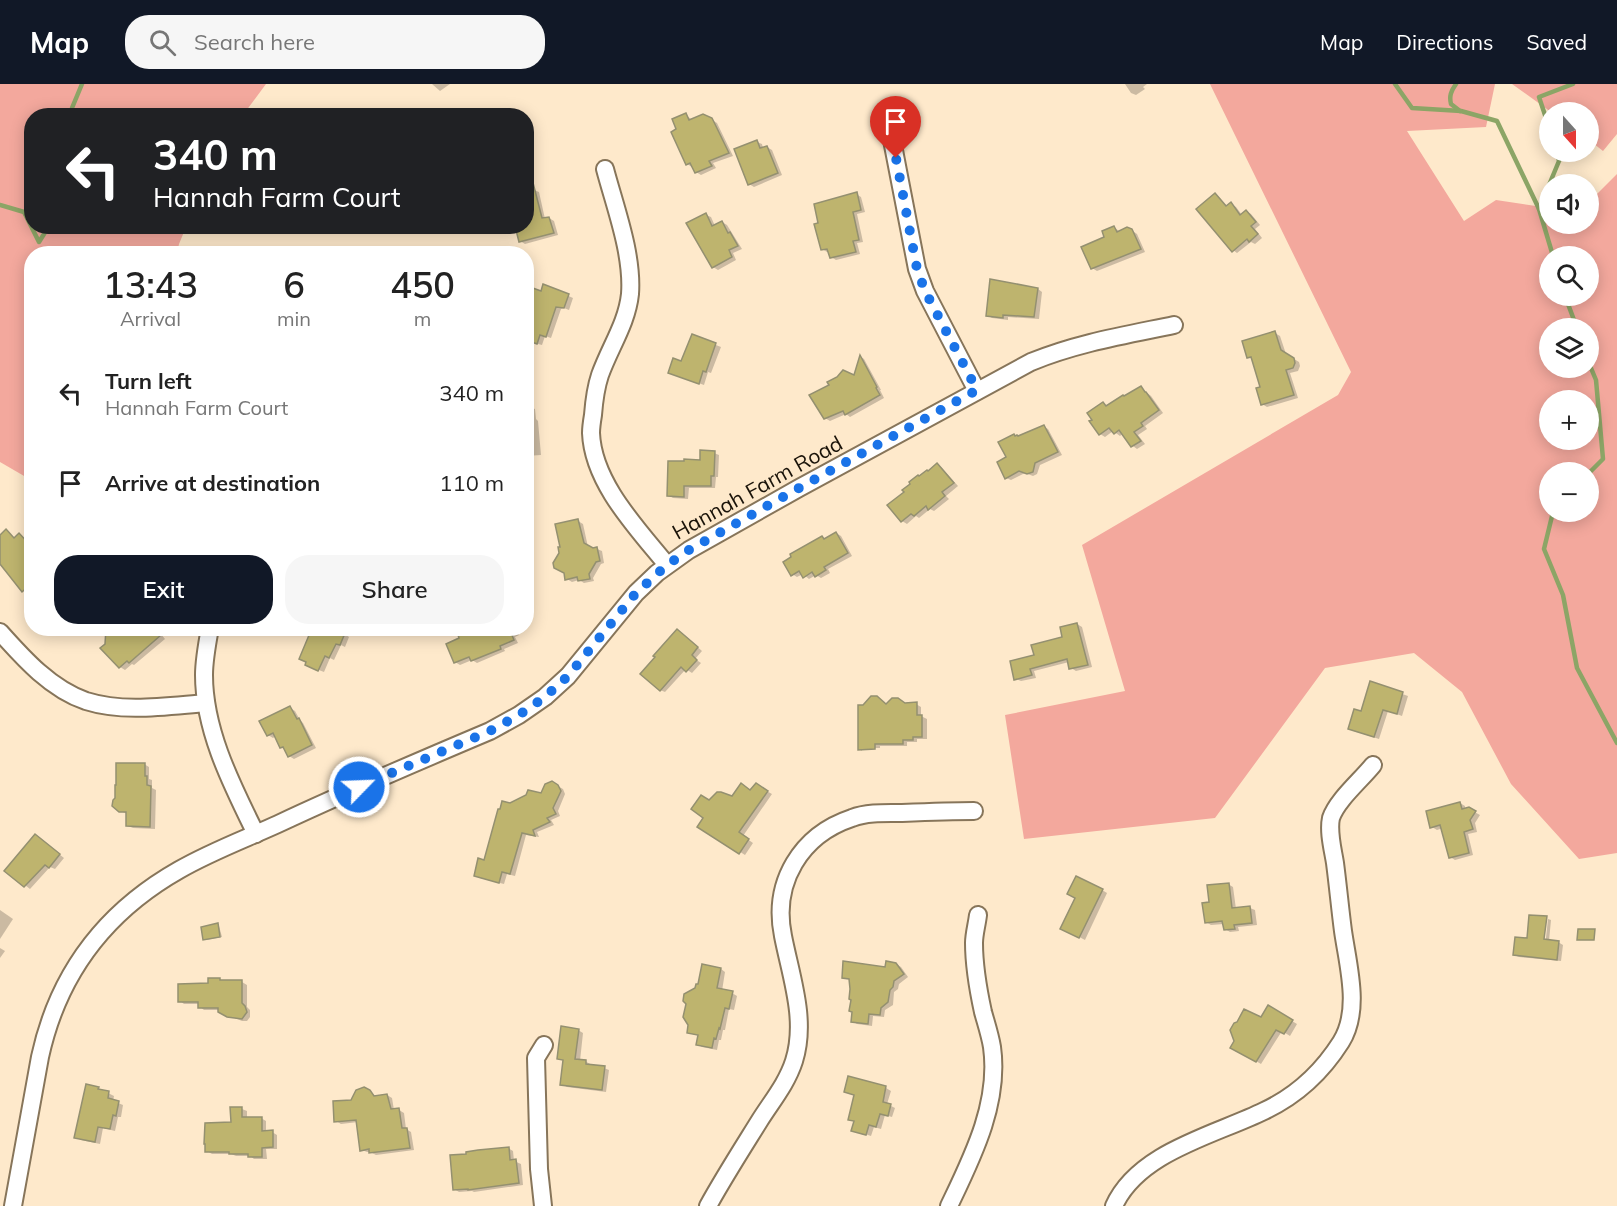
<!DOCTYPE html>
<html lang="en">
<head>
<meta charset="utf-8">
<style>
  body { margin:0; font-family:Mulish,sans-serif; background:#f6f6f6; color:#222; height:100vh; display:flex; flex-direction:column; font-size:22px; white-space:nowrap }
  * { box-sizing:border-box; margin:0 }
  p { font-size:20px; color:#767676 }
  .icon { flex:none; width:33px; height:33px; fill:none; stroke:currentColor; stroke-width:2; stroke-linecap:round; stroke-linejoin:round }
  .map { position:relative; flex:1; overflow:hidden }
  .details { position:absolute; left:24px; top:162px; width:510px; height:390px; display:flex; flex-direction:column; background:#fff; border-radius:24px; box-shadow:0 3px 15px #0003 }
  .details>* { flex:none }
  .top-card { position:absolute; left:24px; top:24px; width:510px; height:126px; border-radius:24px; box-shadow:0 3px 15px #0003; background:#202124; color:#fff; overflow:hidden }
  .needle { width:39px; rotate:159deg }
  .tools { position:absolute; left:1539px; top:18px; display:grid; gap:12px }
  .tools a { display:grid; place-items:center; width:60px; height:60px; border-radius:50%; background:#fff; box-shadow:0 3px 15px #0003; font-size:30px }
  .pin { position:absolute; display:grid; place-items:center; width:51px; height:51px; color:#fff; margin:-62px -26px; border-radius:50% 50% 50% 0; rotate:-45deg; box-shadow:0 0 6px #0007 }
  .pin .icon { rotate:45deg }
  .me { position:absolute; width:66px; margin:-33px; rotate:66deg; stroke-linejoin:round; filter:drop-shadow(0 0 4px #0008) }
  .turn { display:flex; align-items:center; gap:21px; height:126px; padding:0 30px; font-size:27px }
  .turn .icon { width:78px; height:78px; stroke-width:2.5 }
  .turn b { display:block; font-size:42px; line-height:51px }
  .eta { display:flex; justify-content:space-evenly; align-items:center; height:102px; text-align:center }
  .eta b { font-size:36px; font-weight:600; line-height:42px }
  .button { display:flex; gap:12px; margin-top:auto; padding:12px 30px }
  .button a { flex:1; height:69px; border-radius:24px; background:#111827; color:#fff; font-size:24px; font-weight:600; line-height:69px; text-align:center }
  .button a+a { background:#f6f6f6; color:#222 }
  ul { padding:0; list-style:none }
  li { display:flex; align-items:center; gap:18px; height:90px; padding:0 30px }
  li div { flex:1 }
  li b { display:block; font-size:22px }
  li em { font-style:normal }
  header { display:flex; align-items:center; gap:36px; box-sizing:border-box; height:84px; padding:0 30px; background:#111827; color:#fff }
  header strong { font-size:28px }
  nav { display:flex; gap:33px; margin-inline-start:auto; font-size:21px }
  .search { width:420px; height:54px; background:#f6f6f6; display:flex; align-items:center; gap:15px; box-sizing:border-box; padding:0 21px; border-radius:24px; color:#767676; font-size:22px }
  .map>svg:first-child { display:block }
  .forest { fill:#f3a89d; fill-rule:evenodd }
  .shadow { fill:#0003 }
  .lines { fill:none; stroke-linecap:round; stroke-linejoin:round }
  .stream { stroke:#8ca566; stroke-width:4.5 }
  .building { fill:#beb46e; stroke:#949070; stroke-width:1.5 }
  .minor-casing { stroke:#87755a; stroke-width:20 }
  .minor { stroke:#fff; stroke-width:16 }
  .route { stroke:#1a73e8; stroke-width:10; stroke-dasharray:0 18 }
  .labels { text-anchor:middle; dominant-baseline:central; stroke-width:4.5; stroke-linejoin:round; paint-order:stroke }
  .street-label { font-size:21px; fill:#1a1309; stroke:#fee9cb }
</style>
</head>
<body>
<header>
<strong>Map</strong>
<div class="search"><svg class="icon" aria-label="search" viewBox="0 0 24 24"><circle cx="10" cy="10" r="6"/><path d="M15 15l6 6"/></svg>Search here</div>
<nav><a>Map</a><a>Directions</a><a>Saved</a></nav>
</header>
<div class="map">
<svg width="1617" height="1122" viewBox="0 0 1617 1122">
  <rect width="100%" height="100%" fill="#fee9cb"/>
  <g class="forest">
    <polygon points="0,0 266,0 243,31 32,32 32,142 186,143 179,160 177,169 32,170 31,396 0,378"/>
    <path d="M 1210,0 L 1495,0 L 1486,43 L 1407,47 L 1464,137 L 1496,116 L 1549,124 L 1550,140 L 1588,140 L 1589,118 L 1617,90 L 1617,769 L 1579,775 L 1511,700 L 1462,608 L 1414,569 L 1325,584 L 1215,734 L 1024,755 L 1005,631 L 1125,607 L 1082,461 L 1338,311 L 1351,288 ZM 1550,172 L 1588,172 L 1588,212 L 1550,212 ZM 1550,244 L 1588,244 L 1588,284 L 1550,284 ZM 1550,316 L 1588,316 L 1588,356 L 1550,356 ZM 1550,388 L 1588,388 L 1588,428 L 1550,428 Z"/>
    <polygon points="1512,0 1617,0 1617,50 1603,67 1589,56 1588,28 1551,28"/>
  </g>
  <g class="shadow">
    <polygon points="432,0 450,0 440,7"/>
    <polygon points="1125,0 1147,0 1143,3 1145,5 1136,11 1131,9"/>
    <polygon points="686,31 692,36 712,36 717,39 733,72 713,79 716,84 701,91 696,88 693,82 692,83 687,80 678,46"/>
    <polygon points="757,58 762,60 763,65 767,63 772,66 782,91 754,103 749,100"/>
    <polygon points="534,106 539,108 545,135 549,134 554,137 558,151 525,160 520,157 526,142"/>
    <polygon points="856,110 861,113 865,128 857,130 863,158 857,159 860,170 836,176 831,173 830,167 827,168 822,165"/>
    <polygon points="1215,111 1220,114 1228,123 1231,120 1236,123 1242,131 1246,127 1251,130 1260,141 1255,145 1262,154 1255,160 1251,158 1237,169 1233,166"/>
    <polygon points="706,131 711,133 715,142 722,138 727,141 742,165 733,169 736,176 718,186 713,183"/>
    <polygon points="260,142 274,142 266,147"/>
    <polygon points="1114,143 1120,148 1131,146 1137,150 1145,168 1097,187 1092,184 1106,154"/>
    <polygon points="425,165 430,170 415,170"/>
    <polygon points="544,201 573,214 569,226 564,224 561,225 551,254 545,252 542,261 531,258 526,246 526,208 531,205 542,209"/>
    <polygon points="1038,205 1042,208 1039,235 1008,233 1008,236 992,234 987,231"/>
    <polygon points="1275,249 1280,252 1286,270 1299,278 1300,282 1298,287 1290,289 1298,314 1267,323 1262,320 1261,304 1253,276 1249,273"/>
    <polygon points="693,252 721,263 711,289 708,288 704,301 675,291 682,279"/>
    <polygon points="861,273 864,275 881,306 880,306 884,314 850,333 846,330 830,337 825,334 831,301 855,293"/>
    <polygon points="1141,304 1151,312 1163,329 1145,342 1147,345 1138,351 1145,360 1137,365 1133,362 1123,349 1120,352 1113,347 1105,353 1100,350 1103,320 1108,323"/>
    <polygon points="527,323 530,323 535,325 536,335 538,337 541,371 526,372"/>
    <polygon points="1044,343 1048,345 1062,371 1040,381 1037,390 1033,392 1025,389 1011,396 1006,394 1008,374 1019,353"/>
    <polygon points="714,369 719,371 718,393 716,393 715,404 689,404 688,415 673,414 668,411 701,377"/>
    <polygon points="938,381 942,384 958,402 946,412 949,415 934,427 930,425 919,434 916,432 907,440 902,437 906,408 920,394"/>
    <polygon points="578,437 583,440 588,463 593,465 597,465 602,467 604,479 601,480 593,494 594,497 584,499 579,496 572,498 567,495"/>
    <polygon points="6,447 15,455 19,451 24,454 32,462 32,506 28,509 23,507 0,481 0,453"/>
    <polygon points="836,449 841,452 852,472 828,485 830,489 821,494 816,491 809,495 803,490 797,493 792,490 822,453 825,455"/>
    <polygon points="1077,540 1082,543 1092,583 1076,587 1071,584 1069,578 1034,587 1036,594 1021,597 1016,595 1036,572 1064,554"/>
    <polygon points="121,544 156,544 165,555 134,581 132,580 125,586 120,583"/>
    <polygon points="311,544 347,544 345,550 349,553 345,563 341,561 334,576 330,574 324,588 311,583 312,548 310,546"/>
    <polygon points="469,544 516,544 519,551 515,553 518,559 504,565 505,567 477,579 472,576 460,581 455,578 461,555 470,547"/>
    <polygon points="682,549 702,567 695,575 701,579 692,589 686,585 665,608 660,606"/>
    <polygon points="1371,599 1408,612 1402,632 1388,627 1379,655 1354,647"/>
    <polygon points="882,617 887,621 916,620 921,623 921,632 927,635 927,655 917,655 917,658 907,658 907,662 880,662 880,664 862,664 862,667 859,665"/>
    <polygon points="290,624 295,627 300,636 303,639 316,664 294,675 289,672 287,667 281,663 276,652 273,654 268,651"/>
    <polygon points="144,680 149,683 149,695 152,696 152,704 156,706 155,745 133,744 128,742 128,730 120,727"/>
    <polygon points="552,699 563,705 565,710 558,727 560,732 551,736 554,741 537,748 539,753 526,751 515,792 507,790 504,800 480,794 486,778 510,721 542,711"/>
    <polygon points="756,701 772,710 743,752 753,759 745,771 699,742 705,733 710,718 732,714 751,708"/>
    <polygon points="1460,719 1465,722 1465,726 1469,725 1480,731 1475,739 1477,748 1468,750 1473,771 1455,776 1450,773 1443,744 1437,746 1432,743"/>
    <polygon points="40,755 64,774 55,785 50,783 30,805 7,787"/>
    <polygon points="1228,800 1233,803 1236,825 1250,824 1255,826 1257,841 1238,843 1239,847 1230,848 1225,845 1224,840 1211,841 1206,838 1211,820"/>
    <polygon points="1102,806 1107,809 1085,856 1062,844"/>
    <polygon points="0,826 13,835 0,855"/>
    <polygon points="1548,835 1551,836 1549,857 1558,858 1563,861 1561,877 1519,873 1514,871 1528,855 1545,863"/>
    <polygon points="218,841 219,842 222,853 207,856 205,855"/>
    <polygon points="0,864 5,867 0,874"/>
    <polygon points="896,880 901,883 908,893 899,900 898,905 894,908 893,921 885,926 884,933 873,932 872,942 857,940 852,937 851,896 844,893 886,884"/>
    <polygon points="721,885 725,888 722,907 732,909 737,912 734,926 729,925 725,946 723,946 721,956 719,956 717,966 702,963 697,960 699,952 688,948"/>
    <polygon points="219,895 223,898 242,898 247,901 247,923 250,926 250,933 247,937 242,937 225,930 220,926 204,926 200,923 200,920 184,920 180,917"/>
    <polygon points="1269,923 1297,940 1290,952 1282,947 1261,980 1232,963 1236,957 1262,935"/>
    <polygon points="578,946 583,949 580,977 585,977 590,980 590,982 604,984 609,986 606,1008 567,1003 562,1000 565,977 559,974"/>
    <polygon points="849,994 886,1004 891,1007 887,1020 895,1024 892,1033 885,1031 881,1045 874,1043 871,1052 853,1046 855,1038 850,1035 856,1012 846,1008"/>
    <polygon points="98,1004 114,1012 113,1017 123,1021 121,1033 118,1033 115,1047 103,1044 100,1060 81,1056 76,1053"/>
    <polygon points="370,1008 377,1013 387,1011 392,1014 394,1026 399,1026 404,1029 406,1045 411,1048 414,1066 376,1071 370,1068 367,1068 362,1066 358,1038 341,1040 336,1037 352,1018"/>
    <polygon points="242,1025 247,1027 247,1035 261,1034 266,1037 266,1048 272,1048 277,1051 277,1065 266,1065 267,1075 254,1075 250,1072 236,1072 231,1070 212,1070 207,1067 232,1039"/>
    <polygon points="508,1064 513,1067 514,1077 521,1080 523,1101 474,1108 472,1107 459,1108 454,1105"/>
  </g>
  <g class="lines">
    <g class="stream">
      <polyline points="1395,0 1412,24 1461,27 1497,37 1539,125"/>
      <path d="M 1456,0 C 1451,7 1449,12 1451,20 L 1460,27"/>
      <polyline points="75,32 72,24 82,0"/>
      <polyline points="1550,46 1539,13 1573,0"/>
      <polyline points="0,121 24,128 39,158 49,142"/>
      <polyline points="1553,172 1539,125 1559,77 1557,68"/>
      <polyline points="1565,212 1577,244"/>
      <polyline points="1588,277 1596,296 1603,375 1588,390"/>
      <polyline points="1553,428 1544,465 1563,511 1577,584 1617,659"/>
    </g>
  </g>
  <g class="building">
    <polygon points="686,29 689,36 703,30 712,34 729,69 709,77 712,82 695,89 690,79 686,81 671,48 676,45 672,35"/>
    <polygon points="757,56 760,64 767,62 778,89 748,101 734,65"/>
    <polygon points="531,91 542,134 549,133 554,149 519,158 515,142 526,142 526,92"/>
    <polygon points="857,108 861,126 853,128 859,156 853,157 856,168 830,174 827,165 821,166 814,140 818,139 814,120"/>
    <polygon points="1215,109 1226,122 1231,118 1240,131 1246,126 1256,138 1251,142 1258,150 1249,158 1247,155 1232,168 1196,125"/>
    <polygon points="706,129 712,142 722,137 728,149 730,148 738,162 729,166 732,173 712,184 686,139"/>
    <polygon points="1114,142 1117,148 1127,143 1132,145 1141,165 1091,185 1081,163 1104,153 1102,147"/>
    <polygon points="990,195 1038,204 1034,233 1003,231 1003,234 986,232"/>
    <polygon points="543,200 569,210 564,224 556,223 546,253 540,251 537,260 526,256 526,212 530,203 541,207"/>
    <polygon points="1275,247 1281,266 1294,274 1295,279 1293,284 1286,286 1294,311 1261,321 1256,304 1260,303 1251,273 1247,274 1242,257"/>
    <polygon points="692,250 716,259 706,288 703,287 699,300 668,289 673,274 681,277"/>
    <polygon points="860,271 877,303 876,304 880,311 845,331 843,327 824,335 809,311 829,301 827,298 837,293 843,286 854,291"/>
    <polygon points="1141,302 1145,308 1146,308 1159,326 1141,339 1143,342 1134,348 1141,357 1131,363 1119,346 1114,350 1109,344 1099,351 1089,337 1092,336 1087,329 1103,318 1106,322 1123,311 1124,312"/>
    <polygon points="1044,341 1058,368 1035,379 1033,388 1027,390 1019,387 1005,395 997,378 1006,373 998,358 1014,350 1015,352 1017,351 1018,352"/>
    <polygon points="700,366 715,367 714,392 711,392 711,402 684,402 684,413 667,412 668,377 684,377 684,375 700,376"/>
    <polygon points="937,379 954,399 942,408 945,412 928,426 926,422 914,432 911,430 901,438 887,421 904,408 902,406 910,400 909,398 918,391 919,392 927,386 928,387"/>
    <polygon points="578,435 584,459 593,464 597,463 600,477 596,478 589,490 590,495 578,497 577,493 565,496 564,489 554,484 553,479 559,469 558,463 560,463 555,440"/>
    <polygon points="6,445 14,454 19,449 32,463 32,499 22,508 0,480 0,451"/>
    <polygon points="836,448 848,469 824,483 826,486 815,493 812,488 803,494 799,487 791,492 783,478 791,473 790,470 822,452 824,455"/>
    <polygon points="1077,539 1088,581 1069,585 1067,575 1030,585 1032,591 1014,596 1010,577 1034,571 1031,561 1062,553 1060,543"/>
    <polygon points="106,544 155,544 161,551 129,579 127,577 119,584 100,564 105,560"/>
    <polygon points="312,544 335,544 345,549 340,561 336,560 329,574 325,572 318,587 305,581 306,578 299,575"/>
    <polygon points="473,544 509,544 514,556 500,562 501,565 471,577 469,573 454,579 446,560 459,554 458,551"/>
    <polygon points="677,545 698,563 692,571 697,576 686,588 681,583 660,607 640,590 655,573 653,572"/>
    <polygon points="1370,597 1403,608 1397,630 1383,626 1374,653 1348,645 1354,625 1361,627"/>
    <polygon points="871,612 877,612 886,620 892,614 898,614 905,619 917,618 917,631 922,631 922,653 913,653 913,656 903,656 903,660 875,660 875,665 858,666 858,621 863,621"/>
    <polygon points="290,622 297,635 299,634 312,661 288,673 283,663 280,664 273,649 267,652 259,637"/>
    <polygon points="116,679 145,679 145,692 147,692 147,701 151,702 150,743 126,742 126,728 119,728 112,722 113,716 115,714 115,701 116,701"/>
    <polygon points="552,697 558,701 561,707 553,724 556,730 547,734 550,738 533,746 535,752 522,749 510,790 502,788 499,799 474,792 478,774 484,776 498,725 500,725 502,717 510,719 526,711 528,706 541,709 545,700"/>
    <polygon points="741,699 750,706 756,699 768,707 739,748 749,755 739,770 697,743 703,734 691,725 701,711 709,716 717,708 721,708 732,712"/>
    <polygon points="1460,718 1462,725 1469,723 1476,727 1470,736 1473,745 1464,748 1469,769 1449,774 1440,741 1430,744 1426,727"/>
    <polygon points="35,750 60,770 49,784 45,781 24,803 4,787"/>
    <polygon points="1076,792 1103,805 1079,854 1060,845 1075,814 1067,810"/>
    <polygon points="1229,799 1232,824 1250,822 1252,839 1234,841 1235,845 1224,846 1222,837 1205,839 1202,819 1209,818 1207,801"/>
    <polygon points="1529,831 1547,832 1544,855 1559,857 1557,876 1513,871 1515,853 1527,854"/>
    <polygon points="218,839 220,853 203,856 201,843"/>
    <polygon points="1578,845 1595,845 1594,856 1577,856"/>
    <polygon points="843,877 885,883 886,877 896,879 904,890 894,897 893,903 890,906 888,918 881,924 880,931 869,930 868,940 851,938 852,928 849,927 851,916 849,915 850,905 849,895 842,894"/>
    <polygon points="702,880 721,884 717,904 733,907 729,925 725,924 720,945 719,944 716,955 714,954 712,964 696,961 698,951 687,949 688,941 683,933 686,920 683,917 684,910 695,904 696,900 698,900"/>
    <polygon points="208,894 220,894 220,896 242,896 242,919 245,922 247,928 242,935 227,933 218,928 218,924 198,924 198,918 178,918 178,900 208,899"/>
    <polygon points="1268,921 1293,936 1284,950 1276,946 1256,978 1230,964 1234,957 1230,946 1234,939 1237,938 1244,925 1261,933"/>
    <polygon points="561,942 579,945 575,975 586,976 586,980 605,982 602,1006 560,1001 563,976 557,975"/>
    <polygon points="848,992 886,1002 883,1018 891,1020 888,1032 880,1030 876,1043 869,1041 866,1051 851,1047 854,1037 848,1036 854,1011 844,1008"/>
    <polygon points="86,1000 99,1003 98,1005 109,1007 108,1014 119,1017 116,1032 113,1031 110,1045 98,1043 95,1058 74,1054"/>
    <polygon points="364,1003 370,1006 374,1012 387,1010 391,1025 399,1024 402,1044 407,1044 410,1064 369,1069 369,1065 360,1067 356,1036 334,1038 333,1017 351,1016 356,1006"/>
    <polygon points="230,1023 242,1023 242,1033 262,1033 262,1047 273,1046 273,1063 262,1064 262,1073 248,1073 248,1070 229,1070 229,1068 205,1068 205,1060 204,1060 205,1039 231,1038"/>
    <polygon points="509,1063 510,1076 516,1075 519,1099 468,1106 468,1105 453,1106 450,1071 466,1070 466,1068 478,1066"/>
  </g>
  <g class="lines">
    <g class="minor-casing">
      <g id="minor">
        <polyline points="892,56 917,185 925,207 977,307"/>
        <path d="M 605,85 C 615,123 633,170 630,210 C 627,239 610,263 600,291 C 596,303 594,318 593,331 C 592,337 591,343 591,349 C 593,399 637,444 667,481"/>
        <path d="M 210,544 C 207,560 204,576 204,591 C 204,647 232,701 256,750"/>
        <path d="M 0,548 C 24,575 51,605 86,617 C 124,629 167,622 206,619"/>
        <path d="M 13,1122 L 40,973 C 58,890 105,828 179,786 C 210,768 245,755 278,740 C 348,707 419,677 490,647 L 519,631 L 545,613 L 568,592 L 636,509 L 657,489 L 689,466 L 799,404 L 1031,278 C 1077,259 1126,251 1174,241"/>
        <polyline points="543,1122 539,1085 536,974 544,961"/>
        <path d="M 708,1122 C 724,1093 742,1065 760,1036 C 772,1017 787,999 794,977 C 807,936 791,893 783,852 C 772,798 801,751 852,734 C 867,728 886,729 902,729 C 926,728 950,727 974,727"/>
        <path d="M 949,1122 C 972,1074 1000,1019 992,963 C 990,951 986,939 983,928 C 978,905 974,882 974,859 C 974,850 977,840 978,831"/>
        <path d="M 1114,1122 C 1138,1068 1215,1051 1264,1027 C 1296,1012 1322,988 1341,958 C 1361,926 1348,882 1343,847 C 1340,824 1338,802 1335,779 C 1333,766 1328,748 1331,734 C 1337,716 1361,696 1373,681"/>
      </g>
    </g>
    <use href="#minor" class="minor"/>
  </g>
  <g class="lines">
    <polyline class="route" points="359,703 490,647 519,631 545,613 568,592 636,509 667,481 689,466 799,404 977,306 925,207 917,185 896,74"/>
  </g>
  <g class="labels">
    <g class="street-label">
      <text transform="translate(757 403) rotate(-29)">Hannah Farm Road</text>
    </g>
  </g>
</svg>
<div class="tools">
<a><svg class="needle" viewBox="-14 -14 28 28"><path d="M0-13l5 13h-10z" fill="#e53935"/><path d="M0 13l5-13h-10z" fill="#767676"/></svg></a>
<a><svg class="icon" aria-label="sound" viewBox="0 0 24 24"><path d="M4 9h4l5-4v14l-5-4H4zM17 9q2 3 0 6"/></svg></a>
<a><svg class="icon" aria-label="search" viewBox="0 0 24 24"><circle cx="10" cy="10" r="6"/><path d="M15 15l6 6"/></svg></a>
<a><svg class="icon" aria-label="layers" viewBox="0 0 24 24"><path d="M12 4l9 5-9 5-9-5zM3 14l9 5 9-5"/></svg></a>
<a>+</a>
<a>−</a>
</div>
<div class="pin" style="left:896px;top:74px;background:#d93025"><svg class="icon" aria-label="arrive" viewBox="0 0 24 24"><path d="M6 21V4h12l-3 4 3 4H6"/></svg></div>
<svg class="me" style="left:359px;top:703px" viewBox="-20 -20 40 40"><circle r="17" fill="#1a73e8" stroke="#fff" stroke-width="3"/><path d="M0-11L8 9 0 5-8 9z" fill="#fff"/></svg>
<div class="top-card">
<div class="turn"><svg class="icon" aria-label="left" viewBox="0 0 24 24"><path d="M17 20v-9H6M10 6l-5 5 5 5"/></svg><div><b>340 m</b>Hannah Farm Court</div></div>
</div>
<section class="details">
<div class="eta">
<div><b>13:43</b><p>Arrival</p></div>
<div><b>6</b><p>min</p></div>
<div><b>450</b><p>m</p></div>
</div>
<ul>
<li><svg class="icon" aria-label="left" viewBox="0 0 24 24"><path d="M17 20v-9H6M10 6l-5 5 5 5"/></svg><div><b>Turn left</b><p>Hannah Farm Court</p></div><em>340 m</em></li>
<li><svg class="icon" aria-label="arrive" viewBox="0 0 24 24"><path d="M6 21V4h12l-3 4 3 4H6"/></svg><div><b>Arrive at destination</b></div><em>110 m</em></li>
</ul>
<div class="button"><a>Exit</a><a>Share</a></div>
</section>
</div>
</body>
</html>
